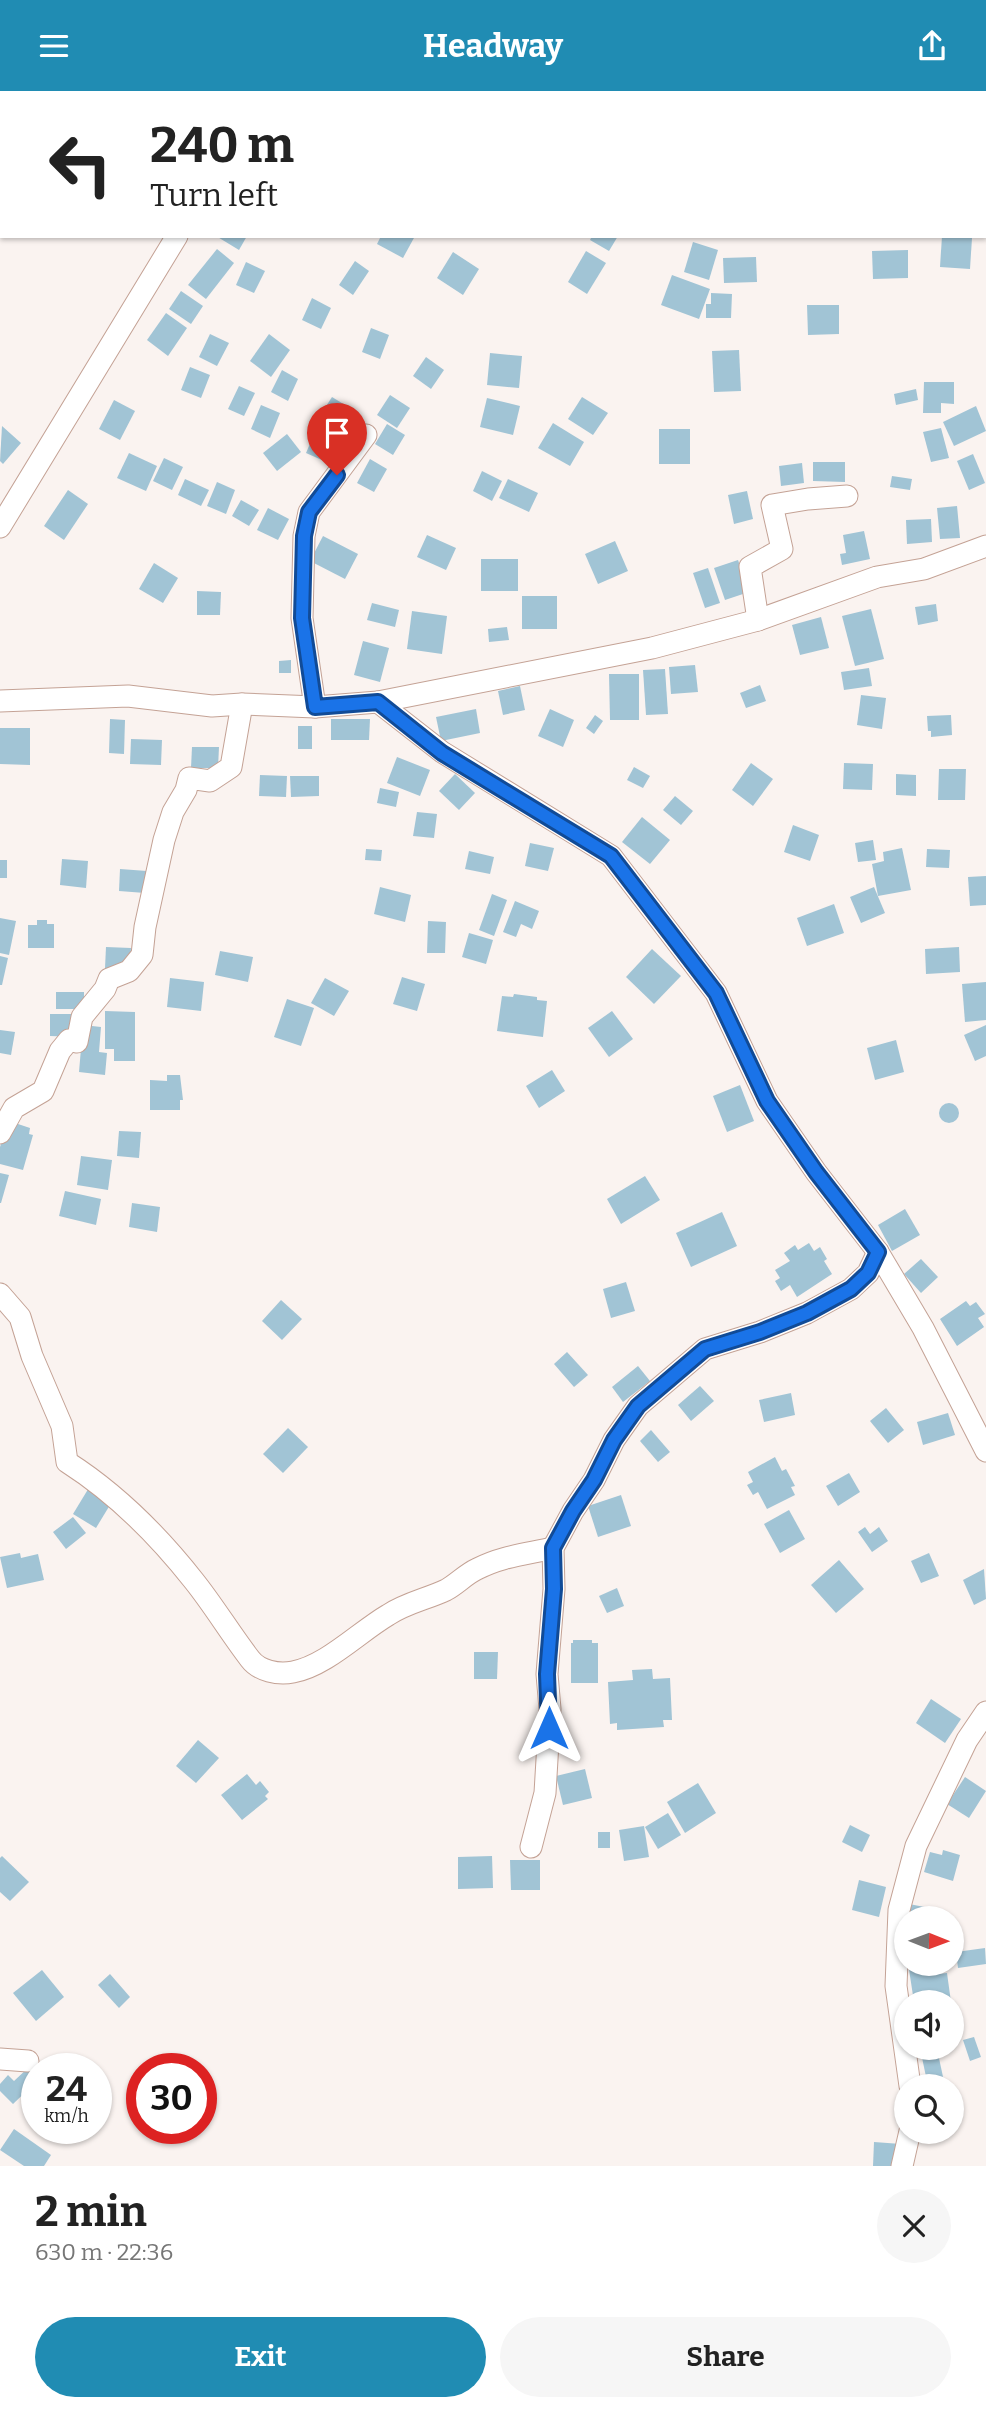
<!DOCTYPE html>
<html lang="en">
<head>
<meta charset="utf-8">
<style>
  body { margin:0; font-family:Bitter,serif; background:#f6f6f6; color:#222; height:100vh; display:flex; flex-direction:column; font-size:26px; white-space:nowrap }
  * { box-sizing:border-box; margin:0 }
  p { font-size:23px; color:#767676 }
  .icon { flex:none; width:38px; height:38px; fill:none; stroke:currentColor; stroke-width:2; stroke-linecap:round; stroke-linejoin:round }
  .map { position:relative; height:2075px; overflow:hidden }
  .panel { display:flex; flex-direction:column; background:#fff; flex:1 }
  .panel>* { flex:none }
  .top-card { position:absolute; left:0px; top:0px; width:987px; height:147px; box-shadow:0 2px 5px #0004; background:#fff; color:#222; overflow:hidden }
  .needle { width:46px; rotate:91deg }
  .controls { position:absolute; left:894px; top:1815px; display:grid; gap:14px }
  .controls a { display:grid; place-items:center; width:70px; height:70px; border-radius:50%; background:#fff; box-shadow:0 2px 5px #0004; font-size:35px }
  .speed { position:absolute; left:21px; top:1962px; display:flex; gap:14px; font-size:35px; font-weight:700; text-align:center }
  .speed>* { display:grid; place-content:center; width:91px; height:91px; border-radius:50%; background:#fff; box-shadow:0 2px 5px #0004; line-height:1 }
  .speed small { font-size:18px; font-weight:400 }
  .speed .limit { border:10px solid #d22; background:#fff; color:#111 }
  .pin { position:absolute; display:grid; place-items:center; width:60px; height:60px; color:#fff; margin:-72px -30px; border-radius:50% 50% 50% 0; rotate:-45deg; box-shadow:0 0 7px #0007 }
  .pin .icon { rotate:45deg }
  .me { position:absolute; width:77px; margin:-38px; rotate:0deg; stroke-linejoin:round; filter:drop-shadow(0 0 5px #0008) }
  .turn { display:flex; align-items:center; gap:24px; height:147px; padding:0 35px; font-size:32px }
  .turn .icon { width:91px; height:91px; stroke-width:2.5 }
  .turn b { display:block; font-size:49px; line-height:60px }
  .round { display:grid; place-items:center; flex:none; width:74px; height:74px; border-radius:37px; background:#f6f6f6 }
  .headline { display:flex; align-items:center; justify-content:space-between; height:119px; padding:0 35px }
  h1 { font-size:42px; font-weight:700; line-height:52px }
  .primary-button { display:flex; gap:14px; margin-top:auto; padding:14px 35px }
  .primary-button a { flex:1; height:80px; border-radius:42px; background:#208cb3; color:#fff; font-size:28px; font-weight:700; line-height:80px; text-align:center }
  .primary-button a+a { background:#f6f6f6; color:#222 }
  header { display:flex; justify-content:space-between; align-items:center; height:91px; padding:0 35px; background:#208cb3; color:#fff; font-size:32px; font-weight:700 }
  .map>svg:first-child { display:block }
  .building { fill:#a1c4d5 }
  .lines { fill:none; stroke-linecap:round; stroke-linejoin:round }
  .street-casing { stroke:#c4a295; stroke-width:23 }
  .street { stroke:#fff; stroke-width:21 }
  .route-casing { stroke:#114b97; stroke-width:18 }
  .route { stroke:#1a73e8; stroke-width:12 }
</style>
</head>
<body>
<header><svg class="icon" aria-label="menu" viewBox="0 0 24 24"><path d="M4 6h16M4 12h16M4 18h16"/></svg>Headway<svg class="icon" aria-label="share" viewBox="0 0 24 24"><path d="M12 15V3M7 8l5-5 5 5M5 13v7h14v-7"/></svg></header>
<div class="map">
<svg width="986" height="2075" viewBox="0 0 986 2075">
  <rect width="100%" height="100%" fill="#faf3f0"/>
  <g class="building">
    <polygon points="216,145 247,145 239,159"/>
    <polygon points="381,145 415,145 403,167 377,153"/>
    <polygon points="592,145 618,145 609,160 590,149"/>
    <polygon points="942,145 972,147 970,178 940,176"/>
    <polygon points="693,151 718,159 709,189 684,181"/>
    <polygon points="217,158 234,172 206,208 188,194"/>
    <polygon points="908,159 908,187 873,188 872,160"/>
    <polygon points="586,160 606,172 587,203 568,191"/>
    <polygon points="453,161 479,178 463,204 437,187"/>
    <polygon points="756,166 757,191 724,192 723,167"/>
    <polygon points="355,170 369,180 353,204 339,194"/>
    <polygon points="246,171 265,180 254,202 236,194"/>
    <polygon points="672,184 710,198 699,228 661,214"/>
    <polygon points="181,200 203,215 191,233 169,218"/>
    <polygon points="711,202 732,203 731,227 706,227 706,213 711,213"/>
    <polygon points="312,207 331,217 321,238 302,229"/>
    <polygon points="807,214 839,214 839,243 808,244"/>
    <polygon points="166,222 187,237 168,265 147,249"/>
    <polygon points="371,237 389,244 380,268 362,261"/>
    <polygon points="210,243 229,252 217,275 199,266"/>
    <polygon points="269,243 290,259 271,286 250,270"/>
    <polygon points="739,259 741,300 714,301 712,260"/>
    <polygon points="490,262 522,265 519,297 487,294"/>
    <polygon points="426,266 444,279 431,298 413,285"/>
    <polygon points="190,276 210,284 201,307 181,299"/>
    <polygon points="282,279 298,288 288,310 271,301"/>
    <polygon points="924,291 954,291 954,313 941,312 941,322 923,322"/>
    <polygon points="239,295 255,302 244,325 228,318"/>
    <polygon points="916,298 918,309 896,314 894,303"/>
    <polygon points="390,304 410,317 397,337 377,324"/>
    <polygon points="332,306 350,317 338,338 319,326"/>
    <polygon points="582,306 608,322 593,344 568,328"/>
    <polygon points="487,307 520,315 513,344 480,336"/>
    <polygon points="114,309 135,320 120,349 99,338"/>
    <polygon points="261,314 280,322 270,347 251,338"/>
    <polygon points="976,315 986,340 954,355 943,331"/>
    <polygon points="553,332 584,351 570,375 538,357"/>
    <polygon points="387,333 405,344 393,364 375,353"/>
    <polygon points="2,335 21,352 3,373 0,370"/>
    <polygon points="941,337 949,367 931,371 923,341"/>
    <rect x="659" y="338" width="31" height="35"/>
    <polygon points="315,341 333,349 324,370 306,362"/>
    <polygon points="287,343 301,361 277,380 263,362"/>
    <polygon points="129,362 157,375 146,400 117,387"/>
    <polygon points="973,363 985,392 969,399 957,370"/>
    <polygon points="164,367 183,376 172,399 153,390"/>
    <polygon points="370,368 387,378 374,401 357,392"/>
    <polygon points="813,371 845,371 845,391 813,390"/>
    <polygon points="802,372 804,392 781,395 779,375"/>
    <polygon points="482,380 502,390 492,410 473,400"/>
    <polygon points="892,385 912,388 910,399 890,396"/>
    <polygon points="185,388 209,399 201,415 178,404"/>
    <polygon points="508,388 538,402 529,421 499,407"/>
    <polygon points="217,391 235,399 226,423 207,415"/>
    <polygon points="68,399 88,413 64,449 44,435"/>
    <polygon points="747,400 753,428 734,433 728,404"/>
    <polygon points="241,409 259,419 249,435 232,425"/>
    <polygon points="957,415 960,447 940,448 937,417"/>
    <polygon points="268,417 289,428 278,449 257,439"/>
    <polygon points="931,428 932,451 907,453 906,429"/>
    <polygon points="864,440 870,468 842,474 840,463 846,462 843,444"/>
    <polygon points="427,444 456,457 446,479 417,466"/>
    <polygon points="323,445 358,463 345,488 310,470"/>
    <polygon points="615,450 628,480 598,493 585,463"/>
    <rect x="481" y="468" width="37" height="32"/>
    <polygon points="738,469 749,501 725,509 714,477"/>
    <polygon points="154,472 178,487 163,512 139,498"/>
    <polygon points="708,477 720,512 705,517 693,482"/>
    <polygon points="197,500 221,501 220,524 197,524"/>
    <rect x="522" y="505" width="35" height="33"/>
    <polygon points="372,512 399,519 395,536 367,529"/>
    <polygon points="936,513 938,530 918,534 915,516"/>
    <polygon points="871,518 884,568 855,575 842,525"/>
    <polygon points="412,520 447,525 442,563 407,558"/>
    <polygon points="821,526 829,557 800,564 792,534"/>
    <polygon points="507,536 509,549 489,551 488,538"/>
    <polygon points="363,550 389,557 380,591 354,584"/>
    <polygon points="291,569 291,582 279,582 279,570"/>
    <polygon points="695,574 698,601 671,603 669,576"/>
    <polygon points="869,577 872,595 844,599 841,581"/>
    <polygon points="665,578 668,623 646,624 643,579"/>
    <polygon points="609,583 639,583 639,629 610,629"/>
    <polygon points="760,594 766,610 746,617 740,602"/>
    <polygon points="520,595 525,619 503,624 498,600"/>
    <polygon points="861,604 886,607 882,638 857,634"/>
    <polygon points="476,618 480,642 441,650 436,626"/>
    <polygon points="550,618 574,629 563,656 538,645"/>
    <polygon points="595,624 603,630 594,643 586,637"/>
    <polygon points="951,624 952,644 931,646 931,640 928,640 927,625"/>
    <polygon points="110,628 125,629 124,663 109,662"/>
    <polygon points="331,628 370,628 369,649 331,649"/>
    <rect x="298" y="635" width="14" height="23"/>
    <polygon points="0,637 30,637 30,674 0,673"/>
    <polygon points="131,648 162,649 161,674 130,673"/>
    <polygon points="192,656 219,656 218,677 191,677"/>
    <polygon points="397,666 430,679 420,705 387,692"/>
    <polygon points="751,672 773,688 753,715 732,699"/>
    <polygon points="844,672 873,673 872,699 843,698"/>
    <polygon points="634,676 650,685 643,697 627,689"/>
    <polygon points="939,678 966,678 965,709 938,709"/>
    <polygon points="455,683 475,702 459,719 439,700"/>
    <polygon points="896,683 916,684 916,705 896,704"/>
    <polygon points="260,684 287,685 286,706 259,705"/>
    <polygon points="290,685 319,685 319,705 291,706"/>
    <polygon points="380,697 399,701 396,716 377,712"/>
    <polygon points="675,705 693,720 681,734 663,719"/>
    <polygon points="417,721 437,723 434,747 413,745"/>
    <polygon points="642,726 670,749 650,773 622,751"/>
    <polygon points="793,734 819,744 810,770 784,761"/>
    <polygon points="873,749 876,769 858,771 855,752"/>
    <polygon points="530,752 554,757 548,780 525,775"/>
    <polygon points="902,757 911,799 878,805 872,773 884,770 883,761"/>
    <polygon points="366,758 382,759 381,770 365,769"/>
    <polygon points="927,758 950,759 949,777 926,776"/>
    <polygon points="469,760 494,766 490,783 465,778"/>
    <polygon points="62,768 88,770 86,797 60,794"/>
    <rect x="0" y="769" width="7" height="18"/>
    <polygon points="120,778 147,780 145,802 119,800"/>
    <polygon points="986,785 986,814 970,815 968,786"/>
    <polygon points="380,796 411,804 405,831 374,823"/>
    <polygon points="874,796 885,822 861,832 850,806"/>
    <polygon points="492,803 507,809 494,845 479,839"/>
    <polygon points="515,810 539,820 532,838 521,833 516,846 503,841"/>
    <polygon points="834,813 844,842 807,855 797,827"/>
    <polygon points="0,827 16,830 9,864 0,862"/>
    <polygon points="37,829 47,829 47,833 54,833 54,857 28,857 28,834 37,834"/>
    <polygon points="428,830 446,831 445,862 427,862"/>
    <polygon points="469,842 493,849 486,873 462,866"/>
    <polygon points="106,856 131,857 130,878 105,877"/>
    <polygon points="959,856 960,881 926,883 925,858"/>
    <polygon points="652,858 681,885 654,913 626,886"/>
    <polygon points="220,860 253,866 248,891 215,884"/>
    <polygon points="0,865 8,867 2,894 0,894"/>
    <polygon points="402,886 425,893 417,920 393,913"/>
    <polygon points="170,887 204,891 201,920 167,916"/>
    <polygon points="325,887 349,900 334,925 311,912"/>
    <polygon points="986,891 986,929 965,931 962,893"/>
    <rect x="56" y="901" width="28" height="17"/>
    <polygon points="514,903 537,906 537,909 547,910 543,946 497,940 502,905 513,906"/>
    <polygon points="287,908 314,917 301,955 274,946"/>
    <polygon points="105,920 135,921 135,970 114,970 114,958 105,958"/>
    <polygon points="612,920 633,948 609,966 588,937"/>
    <polygon points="50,923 78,923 77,946 50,945"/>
    <polygon points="83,934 101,936 99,961 107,962 105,984 79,981"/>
    <polygon points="986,934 986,965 975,970 964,944"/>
    <polygon points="0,939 15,941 11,964 0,962"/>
    <polygon points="896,949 904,981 875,989 867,957"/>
    <polygon points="552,979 565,1000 539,1017 526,995"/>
    <polygon points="167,984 180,984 183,1009 180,1009 180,1019 150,1019 150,989 167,990"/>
    <polygon points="740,994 754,1030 727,1041 713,1005"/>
    <circle cx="949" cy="1022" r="10"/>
    <polygon points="15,1032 30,1037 29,1043 33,1044 23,1079 0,1073 0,1056 6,1037"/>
    <polygon points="119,1040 141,1041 139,1067 117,1065"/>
    <polygon points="81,1065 112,1069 108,1099 77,1094"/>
    <polygon points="0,1082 9,1084 1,1112 0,1112"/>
    <polygon points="645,1085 660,1109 621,1133 607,1108"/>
    <polygon points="65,1100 101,1108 96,1134 59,1125"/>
    <polygon points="132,1112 160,1116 157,1141 129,1136"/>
    <polygon points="905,1118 920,1144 892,1160 878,1134"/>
    <polygon points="722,1121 737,1155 691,1176 676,1142"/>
    <polygon points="809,1152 814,1160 820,1156 827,1168 824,1170 832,1183 797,1206 790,1194 781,1200 775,1190 780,1187 775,1179 790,1170 784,1162 795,1154 798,1159"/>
    <polygon points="921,1168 938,1186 921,1202 904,1183"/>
    <polygon points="626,1191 635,1220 611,1227 603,1198"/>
    <polygon points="281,1209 302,1228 282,1249 262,1230"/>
    <polygon points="966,1210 970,1215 976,1211 985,1223 978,1227 984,1236 957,1255 940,1228"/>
    <polygon points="567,1261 588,1284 574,1296 554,1273"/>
    <polygon points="638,1275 650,1290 623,1311 612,1296"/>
    <polygon points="700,1295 714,1310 691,1330 678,1314"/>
    <polygon points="791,1302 795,1324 764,1331 759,1309"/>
    <polygon points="886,1317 904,1339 888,1352 870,1330"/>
    <polygon points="948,1322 955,1344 923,1354 917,1331"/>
    <polygon points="288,1337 308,1356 283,1382 263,1363"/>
    <polygon points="651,1339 670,1361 658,1371 640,1350"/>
    <polygon points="775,1366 782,1380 786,1378 795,1395 791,1396 795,1404 767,1418 758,1401 753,1404 747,1394 753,1391 748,1381"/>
    <polygon points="849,1382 860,1401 838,1415 826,1395"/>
    <polygon points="90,1395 113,1409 96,1437 73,1423"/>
    <polygon points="621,1404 631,1435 598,1446 588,1415"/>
    <polygon points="789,1419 805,1448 780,1462 764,1433"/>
    <polygon points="73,1426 86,1442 66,1458 53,1441"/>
    <polygon points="865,1436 870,1443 879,1436 888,1450 872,1461 858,1441"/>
    <polygon points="20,1462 21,1467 38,1463 44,1489 7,1497 0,1466"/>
    <polygon points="929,1462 939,1485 921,1492 911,1470"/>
    <polygon points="839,1469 864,1498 836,1522 811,1494"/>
    <polygon points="984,1478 986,1508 974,1514 963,1489"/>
    <polygon points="617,1497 624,1515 607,1522 599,1505"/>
    <polygon points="573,1549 592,1549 592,1552 598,1552 598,1592 571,1592 571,1552 573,1552"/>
    <polygon points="474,1561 498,1561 497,1588 474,1588"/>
    <polygon points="652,1578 653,1588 670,1587 672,1629 663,1629 664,1636 617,1639 617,1632 610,1633 608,1591 633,1589 632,1579"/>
    <polygon points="931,1608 961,1628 945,1652 916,1632"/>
    <polygon points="198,1649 219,1667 196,1692 176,1675"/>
    <polygon points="585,1678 592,1707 563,1714 556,1685"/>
    <polygon points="247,1683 256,1694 260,1690 269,1701 265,1705 268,1708 242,1729 221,1704"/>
    <polygon points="965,1686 986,1700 969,1727 947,1713"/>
    <polygon points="698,1692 716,1722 685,1742 667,1711"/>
    <polygon points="668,1722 681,1744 658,1758 645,1736"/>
    <polygon points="850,1734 870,1744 862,1761 842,1751"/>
    <polygon points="644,1735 649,1766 624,1770 619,1739"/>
    <rect x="598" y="1741" width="12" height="16"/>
    <polygon points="943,1759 960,1764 953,1790 924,1781 930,1761 942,1764"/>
    <polygon points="2,1765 29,1791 10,1810 0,1801 0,1767"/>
    <polygon points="492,1765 493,1797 458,1798 458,1766"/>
    <polygon points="510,1769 540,1769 540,1799 511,1799"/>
    <polygon points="859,1789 886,1796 879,1826 852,1819"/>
    <polygon points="909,1813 935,1818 933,1827 907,1827"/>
    <polygon points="985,1857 986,1873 958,1877 956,1861"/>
    <polygon points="908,1872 936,1872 938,1883 947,1882 951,1911 914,1911"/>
    <polygon points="42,1879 64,1906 36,1930 13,1902"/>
    <polygon points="110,1883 130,1906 119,1917 98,1894"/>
    <polygon points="974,1946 981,1966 970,1970 963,1949"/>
    <polygon points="937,1958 945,1995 928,1995 921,1962"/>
    <polygon points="29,1976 37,1984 37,1990 13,2013 0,2000 0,1993 8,1984 14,1990"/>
    <polygon points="14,2038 51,2064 44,2075 24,2075 0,2059"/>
    <polygon points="874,2051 901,2053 900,2075 873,2075"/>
  </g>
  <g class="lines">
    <g class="street-casing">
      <g id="street">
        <polyline points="265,2 266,0"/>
        <polyline points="0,436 177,145"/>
        <polyline points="758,529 750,476 782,458 772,414 808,408 847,405"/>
        <polyline points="0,610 128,605 212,615 242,613 315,616 378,611 652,557 758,529 877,486 924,478 986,455"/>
        <polyline points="378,611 442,661 611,765 716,902 767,1010 816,1081 878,1161 923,1237 986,1360"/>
        <polyline points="315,616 302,527 304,445 309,421 366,344"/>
        <polyline points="0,1042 14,1017 43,1000 60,960 69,949 77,951 82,926 105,898 109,888 129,880 142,864 145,836 164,749 173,721 186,699 189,687 210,690 231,676 242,613"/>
        <path d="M 0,1203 L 20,1226 L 32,1265 L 62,1335 L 67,1371 C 117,1403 157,1443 194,1490 C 214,1515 230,1542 250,1568 C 259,1580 278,1584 293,1581 C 326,1575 359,1541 388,1524 C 406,1512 427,1508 446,1499 C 457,1493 466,1483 477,1478 C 502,1465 527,1463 553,1457"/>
        <polyline points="531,1756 545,1702 550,1618 547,1583 554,1498 553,1457 573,1420 594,1389 614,1349 638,1315 705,1258 760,1241 807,1222 851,1198 868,1182 878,1161"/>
        <polyline points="0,1968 28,1970"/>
        <polyline points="910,1995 896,1895 899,1819 916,1755 967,1649 986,1621"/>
        <polyline points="902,2075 910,2040"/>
      </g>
    </g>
    <use href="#street" class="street"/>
  </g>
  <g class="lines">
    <g class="route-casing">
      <polyline id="route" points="337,384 309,421 304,445 302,527 315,616 378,611 442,662 611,765 716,902 767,1010 816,1081 878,1161 868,1182 851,1198 807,1222 760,1241 705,1258 638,1315 614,1349 594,1389 573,1420 553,1457 554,1498 547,1583 549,1637"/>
    </g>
    <use href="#route" class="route"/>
  </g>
</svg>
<div class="controls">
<a><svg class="needle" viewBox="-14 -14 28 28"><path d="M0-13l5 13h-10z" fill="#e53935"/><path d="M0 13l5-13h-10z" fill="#767676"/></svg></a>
<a><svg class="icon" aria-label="sound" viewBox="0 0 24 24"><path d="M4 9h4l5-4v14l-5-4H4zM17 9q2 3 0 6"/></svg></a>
<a><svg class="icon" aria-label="search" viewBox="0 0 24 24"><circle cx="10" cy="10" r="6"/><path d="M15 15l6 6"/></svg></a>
</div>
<div class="speed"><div>24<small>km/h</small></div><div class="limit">30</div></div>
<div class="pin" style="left:337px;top:384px;background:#d93025"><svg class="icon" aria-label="arrive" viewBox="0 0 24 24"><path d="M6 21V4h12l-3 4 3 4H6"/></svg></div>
<svg class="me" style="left:549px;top:1637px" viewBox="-20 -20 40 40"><path d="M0-17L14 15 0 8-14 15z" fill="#1a73e8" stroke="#fff" stroke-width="4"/></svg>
<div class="top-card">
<div class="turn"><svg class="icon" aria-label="left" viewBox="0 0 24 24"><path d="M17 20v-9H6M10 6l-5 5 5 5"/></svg><div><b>240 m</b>Turn left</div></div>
</div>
</div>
<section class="panel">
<div class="headline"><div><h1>2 min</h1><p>630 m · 22:36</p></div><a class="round"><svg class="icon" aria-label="close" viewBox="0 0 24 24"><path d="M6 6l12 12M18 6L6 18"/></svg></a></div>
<div class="primary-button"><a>Exit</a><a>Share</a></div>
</section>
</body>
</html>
